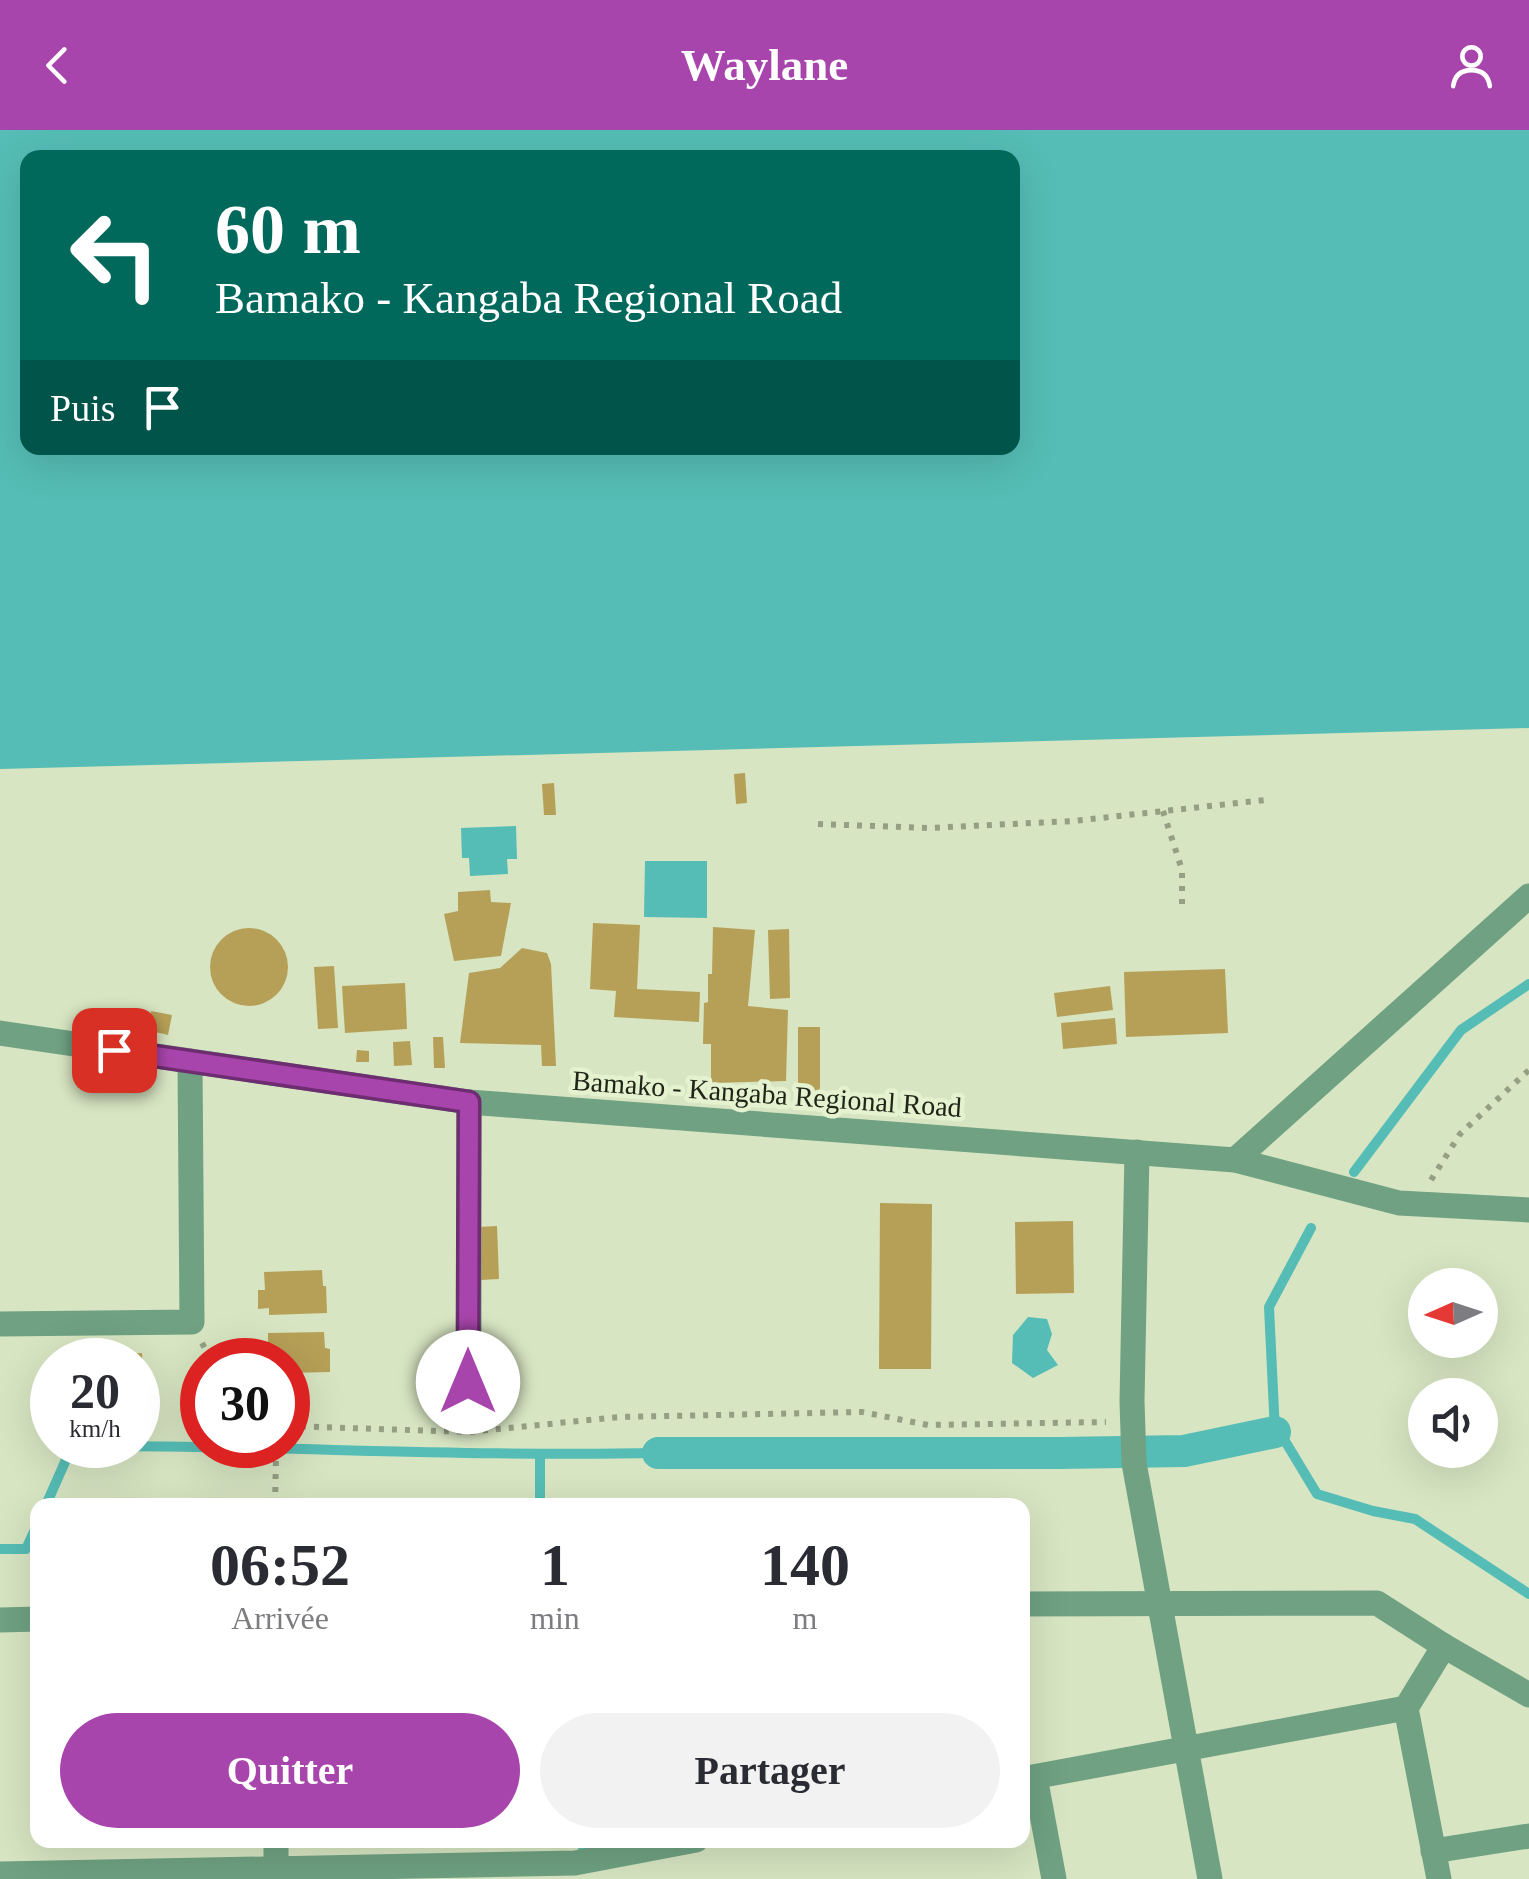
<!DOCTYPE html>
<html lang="fr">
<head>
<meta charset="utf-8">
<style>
  body { margin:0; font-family:"Times New Roman",serif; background:#f2f2f3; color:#2b2b33; height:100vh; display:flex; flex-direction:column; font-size:38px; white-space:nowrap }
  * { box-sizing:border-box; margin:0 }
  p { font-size:32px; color:#7c7c81 }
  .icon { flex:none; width:55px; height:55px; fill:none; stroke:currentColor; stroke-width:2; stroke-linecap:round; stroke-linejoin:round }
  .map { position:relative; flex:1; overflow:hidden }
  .side { position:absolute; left:30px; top:1368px; width:1000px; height:350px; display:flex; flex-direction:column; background:#fff; border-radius:20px; box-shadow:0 10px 40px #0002 }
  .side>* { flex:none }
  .guide { position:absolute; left:20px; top:20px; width:1000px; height:305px; border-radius:20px; box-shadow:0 10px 40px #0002; background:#00695c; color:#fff; overflow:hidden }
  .needle { width:65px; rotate:267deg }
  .buttons { position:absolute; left:1408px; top:1138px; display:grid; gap:20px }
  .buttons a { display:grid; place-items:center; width:90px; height:90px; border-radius:50%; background:#fff; box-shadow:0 10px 40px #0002; font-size:50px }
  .speed { position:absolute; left:30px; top:1208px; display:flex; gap:20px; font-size:50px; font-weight:700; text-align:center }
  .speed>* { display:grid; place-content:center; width:130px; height:130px; border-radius:50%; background:#fff; box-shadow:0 10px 40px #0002; line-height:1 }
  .speed small { font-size:25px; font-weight:400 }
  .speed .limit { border:15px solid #d22; background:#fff; color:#111 }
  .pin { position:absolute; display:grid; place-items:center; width:85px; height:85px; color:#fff; margin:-42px; border-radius:20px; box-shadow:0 5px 15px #0006 }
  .me { position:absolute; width:110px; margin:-55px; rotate:0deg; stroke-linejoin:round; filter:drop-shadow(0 0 8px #0008) }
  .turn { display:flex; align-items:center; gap:35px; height:210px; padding:0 30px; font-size:45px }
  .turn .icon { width:130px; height:130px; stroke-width:2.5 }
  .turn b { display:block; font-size:70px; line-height:85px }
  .then { display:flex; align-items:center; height:95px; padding:0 30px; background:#0003; gap:20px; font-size:38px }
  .eta { display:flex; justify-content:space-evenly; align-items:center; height:170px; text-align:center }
  .eta b { font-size:60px; font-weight:700; line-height:70px }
  .action { display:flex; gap:20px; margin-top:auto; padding:20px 30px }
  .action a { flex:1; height:115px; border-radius:60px; background:#a845ac; color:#fff; font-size:40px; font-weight:700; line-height:115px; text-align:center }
  .action a+a { background:#f2f2f3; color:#2b2b33 }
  header { display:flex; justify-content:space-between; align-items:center; height:130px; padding:0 30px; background:#a845ac; color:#fff; font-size:45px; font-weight:700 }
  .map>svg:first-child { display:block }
  .water { fill:#55bdb5; fill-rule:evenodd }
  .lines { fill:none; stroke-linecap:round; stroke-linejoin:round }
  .stream { stroke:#55bdb5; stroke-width:10 }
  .canal { stroke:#55bdb5; stroke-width:32 }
  .building { fill:#b6a057 }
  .path { stroke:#959f84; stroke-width:6; stroke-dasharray:5 8; stroke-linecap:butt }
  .minor { stroke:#6fa182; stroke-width:25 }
  .tertiary { stroke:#6fa182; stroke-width:25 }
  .route-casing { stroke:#6d2d70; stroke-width:25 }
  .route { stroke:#a845ac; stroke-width:18 }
  .labels { text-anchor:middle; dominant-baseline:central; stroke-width:9; stroke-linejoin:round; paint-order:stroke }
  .street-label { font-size:28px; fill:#202518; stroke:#e4f2cf }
</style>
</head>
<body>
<header><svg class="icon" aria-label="back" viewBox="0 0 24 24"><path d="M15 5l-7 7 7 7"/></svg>Waylane<svg class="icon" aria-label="person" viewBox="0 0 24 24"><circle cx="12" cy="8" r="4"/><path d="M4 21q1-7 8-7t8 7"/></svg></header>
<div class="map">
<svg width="1529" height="1749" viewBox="0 0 1529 1749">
  <rect width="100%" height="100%" fill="#d7e5c2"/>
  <g class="water">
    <path d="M 0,0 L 1529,0 L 1529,598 L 0,639 ZM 28,28 L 1012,28 L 1012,318 L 28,318 Z"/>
    <polygon points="516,696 517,729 507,729 508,744 470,746 469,728 462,728 461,698"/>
    <polygon points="645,731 707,731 707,788 644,787"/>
    <polygon points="1028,1187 1047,1189 1052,1204 1047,1220 1058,1235 1033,1248 1012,1233 1013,1205"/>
  </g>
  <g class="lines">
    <g class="stream">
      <polyline points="1354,1042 1461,900 1529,854"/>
      <polyline points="1311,1098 1269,1177 1275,1302 1285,1311 1317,1364 1373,1381 1415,1389 1529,1464"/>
      <path d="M 46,1375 L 72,1316 C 267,1315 463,1327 658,1323"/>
      <polyline points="540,1375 540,1325"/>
      <polyline points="0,1419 26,1419 38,1393"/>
      <polyline points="583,1720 584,1710"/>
    </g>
    <polyline class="canal" points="658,1323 1060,1323 1184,1321 1275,1302"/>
  </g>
  <g class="building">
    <polygon points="745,643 747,673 736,674 734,644"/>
    <polygon points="554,653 556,685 544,685 542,654"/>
    <polygon points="490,760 491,772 511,773 501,826 454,831 444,784 458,781 458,762"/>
    <polygon points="593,793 640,795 637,859 700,862 699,892 614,887 616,861 590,859"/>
    <polygon points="713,797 755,800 748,876 788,880 786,951 711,953 711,914 703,914 704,873 708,872 708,844 712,844"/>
    <circle cx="249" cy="837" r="39"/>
    <polygon points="789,799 790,868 770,869 768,800"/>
    <polygon points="522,818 547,823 551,834 556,936 542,936 541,915 460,913 469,843 500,838"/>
    <polygon points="334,836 338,898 318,899 314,837"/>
    <polygon points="1225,839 1228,903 1126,907 1124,842"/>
    <polygon points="405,853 407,899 345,903 342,856"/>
    <polygon points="1110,856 1113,880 1057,887 1054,863"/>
    <polygon points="151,881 172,885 168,905 147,900"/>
    <polygon points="1115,888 1117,914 1063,919 1061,893"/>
    <polygon points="798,897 820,897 820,961 798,962"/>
    <polygon points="433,907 443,907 445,938 434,938"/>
    <polygon points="410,911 412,935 394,936 393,912"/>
    <polygon points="357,920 369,921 369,932 356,932"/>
    <polygon points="880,1073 932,1074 931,1239 879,1239"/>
    <polygon points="1073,1091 1074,1163 1016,1164 1015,1092"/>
    <polygon points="497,1096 499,1149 481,1150 478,1097"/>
    <polygon points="322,1140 323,1156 326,1156 327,1183 269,1185 269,1178 258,1179 258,1160 265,1160 264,1142"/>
    <polygon points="324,1202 325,1218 330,1219 330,1242 288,1243 288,1230 262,1230 262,1215 268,1214 268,1203"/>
    <polygon points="142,1223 145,1267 138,1267 138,1230 90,1230 90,1226"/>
  </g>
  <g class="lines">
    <g class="path">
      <polyline points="1163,681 1182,740 1182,782"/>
      <polyline points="818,694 929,698 1073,691 1265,670"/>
      <polyline points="1431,1050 1460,1004 1529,940"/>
      <polyline points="202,1213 211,1230"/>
      <polyline points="288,1296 469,1302 619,1287 862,1282 928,1295 1106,1292"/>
      <polyline points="275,1375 276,1326"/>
    </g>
    <g class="minor">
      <polyline points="1137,1022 1132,1271 1134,1333 1210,1749"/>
      <polyline points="1235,1030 1529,766"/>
      <polyline points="0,1194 192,1192 190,931"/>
      <polyline points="469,1252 469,972"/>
      <polyline points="1022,1474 1377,1473 1444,1516 1529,1565"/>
      <polyline points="0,1490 38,1489"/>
      <polyline points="1035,1647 1054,1749"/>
      <polyline points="1022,1649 1406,1578"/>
      <polyline points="276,1710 276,1749"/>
      <polyline points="1433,1721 1529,1706"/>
      <polyline points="0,1744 575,1733 696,1710"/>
      <polyline points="1439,1749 1406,1578 1444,1516"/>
    </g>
    <polyline class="tertiary" points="0,903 469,972 1235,1030 1399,1073 1529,1080"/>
  </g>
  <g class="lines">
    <g class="route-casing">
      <polyline id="route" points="114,920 469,972 468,1252"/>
    </g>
    <use href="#route" class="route"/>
  </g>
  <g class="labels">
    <g class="street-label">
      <text transform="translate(767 964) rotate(4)">Bamako - Kangaba Regional Road</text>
    </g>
  </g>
</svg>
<div class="buttons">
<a><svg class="needle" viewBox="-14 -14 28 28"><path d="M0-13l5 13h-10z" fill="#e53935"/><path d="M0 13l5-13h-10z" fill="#7c7c81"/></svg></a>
<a><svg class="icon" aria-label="sound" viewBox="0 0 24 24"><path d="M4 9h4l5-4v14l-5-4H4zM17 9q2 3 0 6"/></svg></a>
</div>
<div class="speed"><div>20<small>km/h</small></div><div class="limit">30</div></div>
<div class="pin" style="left:114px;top:920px;background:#d93025"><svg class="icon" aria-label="arrive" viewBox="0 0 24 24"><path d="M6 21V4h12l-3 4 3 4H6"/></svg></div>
<svg class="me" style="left:468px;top:1252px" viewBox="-20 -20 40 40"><circle r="19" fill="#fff"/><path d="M0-13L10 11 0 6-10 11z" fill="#a845ac"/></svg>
<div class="guide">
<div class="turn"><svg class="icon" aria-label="left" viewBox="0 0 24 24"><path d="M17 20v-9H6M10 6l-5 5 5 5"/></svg><div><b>60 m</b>Bamako - Kangaba Regional Road</div></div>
<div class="then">Puis<svg class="icon" aria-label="arrive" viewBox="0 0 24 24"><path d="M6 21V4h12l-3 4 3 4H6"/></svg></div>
</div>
<section class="side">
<div class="eta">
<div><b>06:52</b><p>Arrivée</p></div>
<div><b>1</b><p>min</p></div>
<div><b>140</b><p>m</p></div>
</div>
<div class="action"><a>Quitter</a><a>Partager</a></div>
</section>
</div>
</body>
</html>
